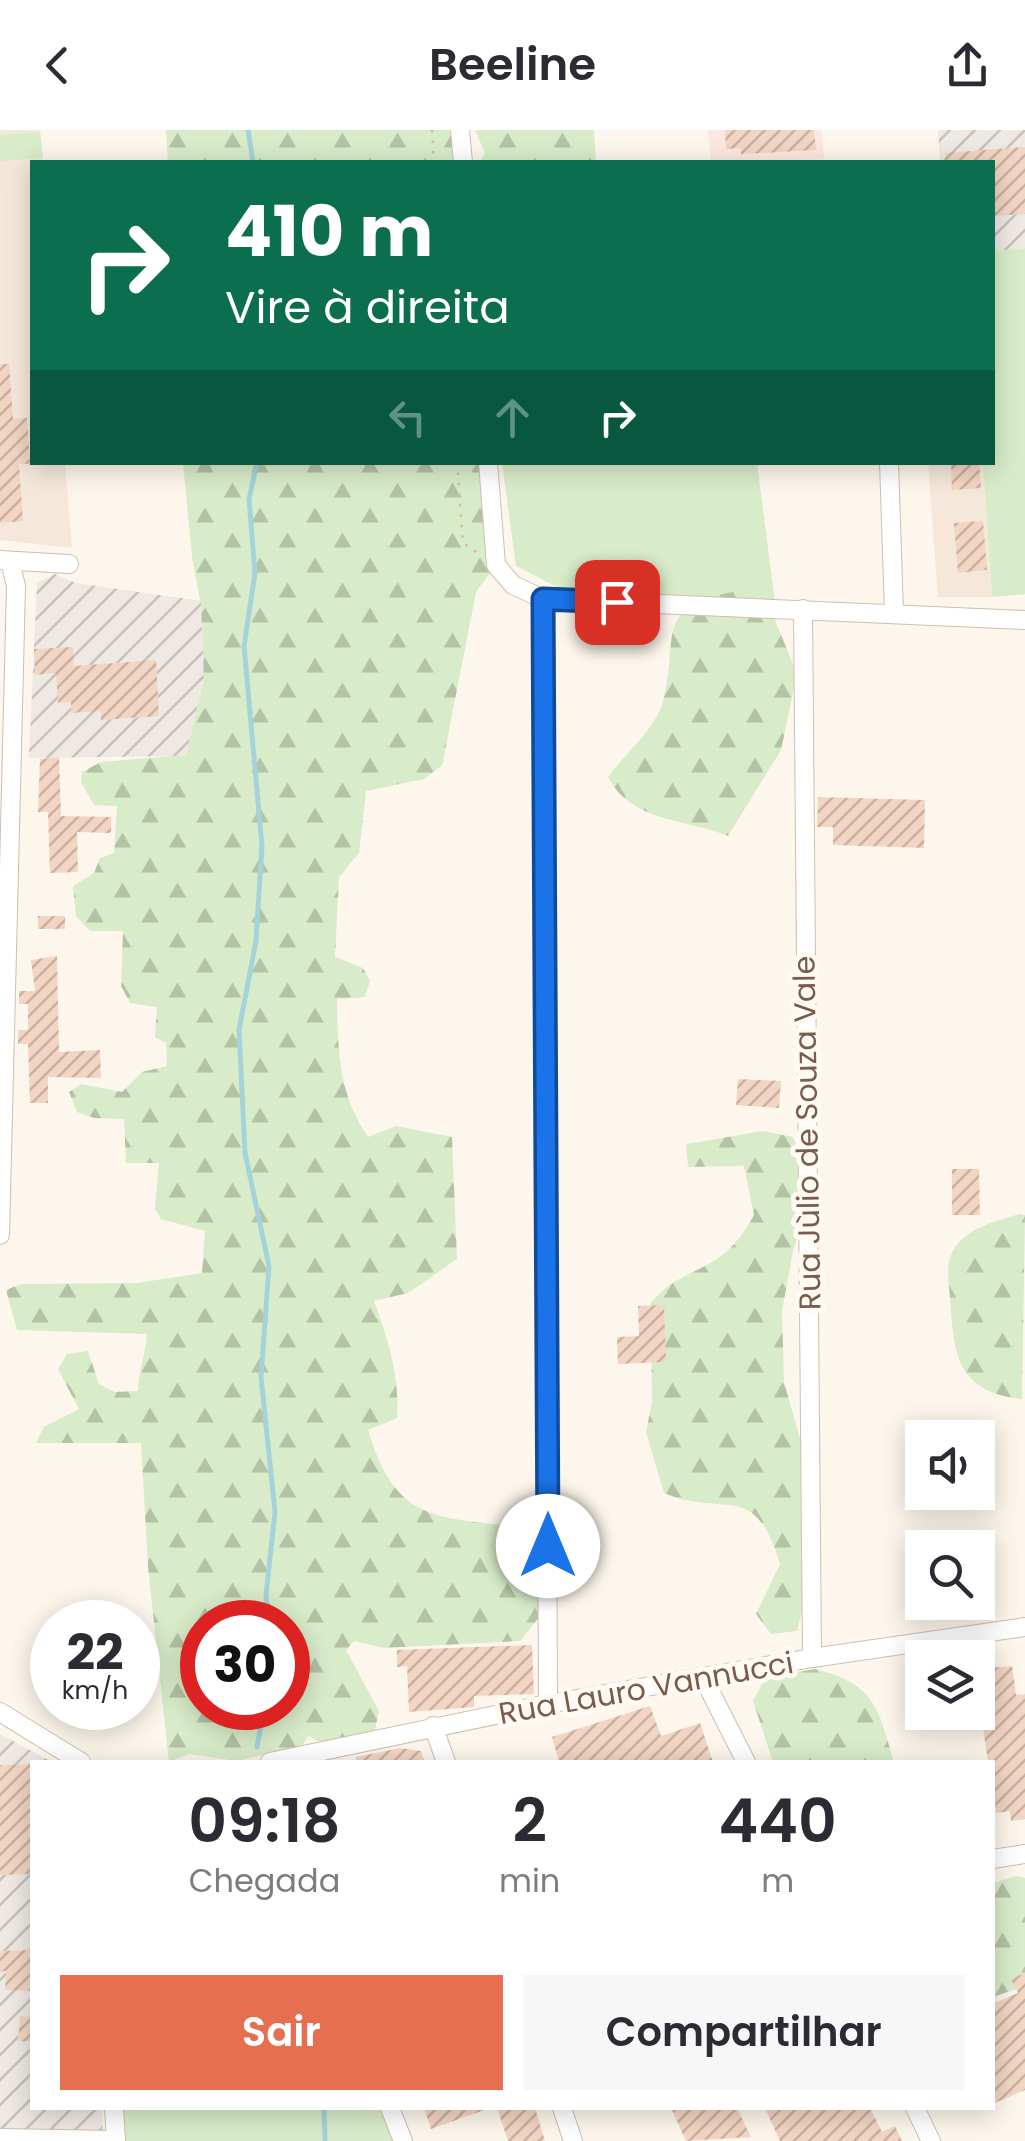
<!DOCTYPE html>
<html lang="pt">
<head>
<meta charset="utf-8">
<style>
  body { margin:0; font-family:Poppins,sans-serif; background:#f7f7f7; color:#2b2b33; height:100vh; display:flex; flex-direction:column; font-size:38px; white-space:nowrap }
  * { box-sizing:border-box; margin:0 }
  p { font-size:32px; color:#7c7c81 }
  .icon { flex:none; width:55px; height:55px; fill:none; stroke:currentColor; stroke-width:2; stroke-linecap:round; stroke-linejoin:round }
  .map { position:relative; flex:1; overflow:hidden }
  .sheet { position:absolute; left:30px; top:1630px; width:965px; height:350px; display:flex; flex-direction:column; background:#fff; border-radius:0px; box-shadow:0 5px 25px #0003 }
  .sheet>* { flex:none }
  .guide { position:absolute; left:30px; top:30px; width:965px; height:305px; border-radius:0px; box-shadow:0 5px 25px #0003; background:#0b6e4f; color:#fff; overflow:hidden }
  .buttons { position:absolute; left:905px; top:1290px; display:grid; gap:20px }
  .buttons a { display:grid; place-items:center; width:90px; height:90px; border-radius:0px; background:#fff; box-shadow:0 5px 25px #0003; font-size:50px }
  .speed { position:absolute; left:30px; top:1470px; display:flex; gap:20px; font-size:50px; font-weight:700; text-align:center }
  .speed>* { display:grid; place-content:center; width:130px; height:130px; border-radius:50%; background:#fff; box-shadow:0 5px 25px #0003; line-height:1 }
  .speed small { font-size:25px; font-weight:400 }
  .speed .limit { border:15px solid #d22; background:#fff; color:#111 }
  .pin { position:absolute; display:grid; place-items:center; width:85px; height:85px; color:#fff; margin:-42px; border-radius:20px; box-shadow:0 5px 15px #0006 }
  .me { position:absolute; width:110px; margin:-55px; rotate:0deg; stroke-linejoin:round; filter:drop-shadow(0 0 8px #0008) }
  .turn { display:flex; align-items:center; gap:35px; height:210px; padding:0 30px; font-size:45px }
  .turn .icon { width:130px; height:130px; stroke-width:2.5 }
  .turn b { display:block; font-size:70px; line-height:85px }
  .lanes { display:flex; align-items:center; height:95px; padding:0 30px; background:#0003; justify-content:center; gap:50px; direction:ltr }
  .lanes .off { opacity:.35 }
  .eta { display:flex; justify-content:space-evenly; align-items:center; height:170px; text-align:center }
  .eta b { font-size:60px; font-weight:600; line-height:70px }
  .primary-button { display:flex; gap:20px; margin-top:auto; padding:20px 30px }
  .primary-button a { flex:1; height:115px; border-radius:0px; background:#e76f51; color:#fff; font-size:40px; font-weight:600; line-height:115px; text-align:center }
  .primary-button a+a { background:#f7f7f7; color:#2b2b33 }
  header { display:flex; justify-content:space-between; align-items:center; height:130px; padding:0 30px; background:#fff; font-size:45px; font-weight:600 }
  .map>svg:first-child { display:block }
  .residential { fill:#f5e8da }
  .commercial { fill:#fde8e0 }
  .industrial { fill:url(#industrial-furrows) }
  .green { fill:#d8ecc9 }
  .forest { fill:url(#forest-firs); fill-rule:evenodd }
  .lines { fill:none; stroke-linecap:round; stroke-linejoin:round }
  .stream { stroke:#a5d3da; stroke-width:5 }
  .building { fill:url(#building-hatch) }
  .minor-casing { stroke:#d1beb0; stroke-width:20 }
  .path { stroke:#d9b8a5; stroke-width:2.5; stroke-dasharray:2.5 8; stroke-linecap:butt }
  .minor { stroke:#fff; stroke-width:18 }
  .route-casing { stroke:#114b97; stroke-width:25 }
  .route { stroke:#1a73e8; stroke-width:18 }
  .labels { text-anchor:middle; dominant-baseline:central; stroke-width:10; stroke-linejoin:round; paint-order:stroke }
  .street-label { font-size:30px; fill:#7a5c4d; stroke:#fffaf3 }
</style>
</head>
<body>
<header><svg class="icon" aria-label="back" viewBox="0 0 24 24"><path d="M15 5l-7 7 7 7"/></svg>Beeline<svg class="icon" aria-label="share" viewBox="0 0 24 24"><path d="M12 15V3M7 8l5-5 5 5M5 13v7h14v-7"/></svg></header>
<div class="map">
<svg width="1025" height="2011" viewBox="0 0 1025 2011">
  <defs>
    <pattern id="industrial-furrows" width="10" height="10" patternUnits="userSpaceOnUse" patternTransform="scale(2.5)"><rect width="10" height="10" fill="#efe9e4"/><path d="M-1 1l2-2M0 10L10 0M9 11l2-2" fill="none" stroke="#c7c0bb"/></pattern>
    <pattern id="forest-firs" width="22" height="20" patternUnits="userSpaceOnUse" patternTransform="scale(2.5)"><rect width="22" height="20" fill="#d8ecc9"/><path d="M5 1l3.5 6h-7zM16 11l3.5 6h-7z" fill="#b4c2a5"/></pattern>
    <pattern id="building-hatch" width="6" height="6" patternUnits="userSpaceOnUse" patternTransform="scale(2.5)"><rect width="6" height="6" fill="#f3d5c3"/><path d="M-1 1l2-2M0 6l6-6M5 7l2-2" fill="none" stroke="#cab0a1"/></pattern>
  </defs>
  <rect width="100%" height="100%" fill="#fdf6ec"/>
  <g class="residential">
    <polygon points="0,0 40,0 43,32 32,32 32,332 65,333 72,418 0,410"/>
    <polygon points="928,333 983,333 992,467 938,467"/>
  </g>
  <polygon class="commercial" points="708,0 822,0 824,29 711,32"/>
  <g class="industrial">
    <polygon points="938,0 1025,0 1025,118 993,121 992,32 940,32"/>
    <polygon points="55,444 76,453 201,471 204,550 186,626 29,628 37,453"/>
    <polygon points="0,1604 52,1632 32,1632 32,1978 102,1978 103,2011 0,2011"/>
  </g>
  <g class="green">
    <polygon points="40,2 43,28 0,31 0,5"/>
    <polygon points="1025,118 1025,464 992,467 983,333 992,332 993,121"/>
    <polygon points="502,333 757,333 775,472 563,460 516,436"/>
    <polygon points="114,1978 391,1978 403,2011 116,2011"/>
  </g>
  <g class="forest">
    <polygon points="166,0 460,0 463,32 168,32"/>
    <polygon points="475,0 594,0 596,32 480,32 485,23"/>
    <path d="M 183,333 L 488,333 L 496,435 L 476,462 L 442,636 L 424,649 L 366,661 L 359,723 L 339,747 L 335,827 L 363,838 L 370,851 L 365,867 L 337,869 C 338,921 338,963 368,1007 L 396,996 L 452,1007 L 457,1129 L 408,1163 L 374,1171 C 388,1209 400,1247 397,1288 L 368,1300 C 396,1392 433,1386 517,1397 L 531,1418 L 541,1485 L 520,1511 L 384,1518 L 354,1511 L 346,1520 L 379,1581 L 374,1604 L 324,1614 L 308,1606 L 302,1616 L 237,1631 L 189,1624 L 169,1632 L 148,1437 L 141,1313 L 36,1313 L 44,1297 L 79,1279 L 58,1239 L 67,1224 L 88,1221 L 99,1254 L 115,1262 L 138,1261 C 138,1241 146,1224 147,1204 L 17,1200 L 6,1160 L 21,1154 L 137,1153 L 202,1143 L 205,1101 L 161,1089 L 155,1079 L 159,1033 L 126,1033 L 124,989 L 94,988 L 77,982 L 69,962 L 81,954 L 122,962 L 142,942 L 167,936 L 166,913 L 155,907 L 157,877 L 130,873 L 121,856 L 123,801 L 90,801 L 76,786 L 73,756 L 94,743 L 100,728 L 114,723 L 117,676 L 94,675 L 81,652 L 82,642 L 101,632 L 186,625 L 204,550 L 201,475 L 192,427 ZM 202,1492 L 288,1492 L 288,1578 L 202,1578 Z"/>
    <path d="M 739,461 L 764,463 L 797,544 L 781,620 L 728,706 C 686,689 631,692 608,647 C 625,624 655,599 663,572 C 680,505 651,475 739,461 Z"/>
    <path d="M 763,1001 L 793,1007 L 813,1058 L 793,1121 L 782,1181 L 784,1252 L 814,1358 L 809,1454 L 797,1501 L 771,1504 L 756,1484 L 780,1434 C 754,1348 726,1389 664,1363 L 646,1302 L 652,1272 L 651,1172 C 689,1130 719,1149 754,1085 L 744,1036 L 688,1037 L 686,1014 Z"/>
    <path d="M 1020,1084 L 1025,1085 L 1022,1269 C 956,1262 954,1224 950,1168 C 949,1154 945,1133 953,1121 C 966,1098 996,1091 1020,1084 Z"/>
    <path d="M 815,1539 C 875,1554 878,1577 894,1632 L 773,1632 L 753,1571 L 765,1548 Z"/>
    <polygon points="1017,1746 1025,1748 1025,1856 993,1867 993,1753"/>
  </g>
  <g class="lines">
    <g class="stream">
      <polyline points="248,0 253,32"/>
      <polyline points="257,332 249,369 255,443 244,516 262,716 256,811 239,900 245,1023 269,1136 261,1247 275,1382 266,1465 269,1492"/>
      <polyline points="257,1617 264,1578"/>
      <polyline points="324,1978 325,2011"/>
    </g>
  </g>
  <g class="building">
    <polygon points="725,0 814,0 816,20 741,24 741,18 726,19"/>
    <polygon points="1025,17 1025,84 992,86 992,32 946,32 945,23"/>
    <polygon points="0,234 9,234 13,289 27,288 30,334 19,334 23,391 0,393"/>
    <polygon points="951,332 979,332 981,358 952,360"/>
    <polygon points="983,391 987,440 958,443 954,393"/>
    <polygon points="73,517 74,536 156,530 159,586 101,590 101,581 71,583 71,572 58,573 56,543 35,545 34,519"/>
    <polygon points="59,627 61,686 111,687 111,703 77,702 78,742 50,743 48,682 38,682 40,629"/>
    <polygon points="818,667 925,670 924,718 833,715 833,697 817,697"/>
    <rect x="38" y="786" width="27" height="13"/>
    <polygon points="57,826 59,922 100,920 101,948 48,947 48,973 30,973 28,914 18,914 18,900 28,900 28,874 19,874 19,861 35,861 31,830"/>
    <polygon points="738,949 781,951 779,978 736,975"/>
    <polygon points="952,1039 979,1039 980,1085 952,1085"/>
    <polygon points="664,1175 666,1232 618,1234 617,1207 639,1206 638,1176"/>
    <polygon points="532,1515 534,1564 474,1566 474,1577 409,1582 407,1536 397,1537 397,1520"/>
    <polygon points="1012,1536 1016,1565 1025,1564 1025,1689 1011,1691 1010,1681 996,1683 992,1632 988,1632 979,1570 994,1568 990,1538"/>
    <polygon points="650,1576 661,1606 700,1593 713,1632 559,1632 552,1607"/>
    <polygon points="400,1618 421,1621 425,1632 356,1632 356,1627"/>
    <polygon points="32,1634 32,1744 0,1745 0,1635"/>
    <polygon points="30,1820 32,1861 5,1860 6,1841 0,1842 0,1821"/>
    <polygon points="1025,1843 1025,1960 992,1974 992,1874 1018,1863 1011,1849"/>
    <polygon points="20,1886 32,1887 32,1912 18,1911"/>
    <polygon points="424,1978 487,1978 487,1979 431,1999"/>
    <polygon points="497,1978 535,1978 545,2011 508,2011"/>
    <polygon points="671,1978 737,1978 751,2007 686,2011"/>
    <polygon points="765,1978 870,1978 882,2002 895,1996 902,2011 780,2011"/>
  </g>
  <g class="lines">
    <g class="minor-casing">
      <g id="minor">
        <polyline points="460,0 463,32"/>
        <polyline points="488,332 496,435 513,455 543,469 1025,490"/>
        <polyline points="889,332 894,483"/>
        <polyline points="0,430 69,434"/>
        <polyline points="543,469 548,1574"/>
        <polyline points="803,479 812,1528"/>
        <polyline points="0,1105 16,456 10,431"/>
        <polyline points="703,1547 746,1632"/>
        <polyline points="0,1582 81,1632"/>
        <polyline points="433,1596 446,1632"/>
        <polyline points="270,1632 548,1574 812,1528 1025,1497"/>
        <polyline points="992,1729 1025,1724"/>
        <polyline points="114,1978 116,2011"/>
        <polyline points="390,1978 403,2011"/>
        <polyline points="562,1978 573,2011"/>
        <polyline points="915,1978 931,2011"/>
        <polyline points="0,2008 116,2010"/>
      </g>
    </g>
    <g class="path">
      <polyline points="432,0 434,32"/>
      <polyline points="457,332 463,413 478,423"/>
    </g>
    <use href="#minor" class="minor"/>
  </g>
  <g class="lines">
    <g class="route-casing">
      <polyline id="route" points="548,1416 543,469 617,472"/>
    </g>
    <use href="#route" class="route"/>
  </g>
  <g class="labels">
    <g class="street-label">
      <text transform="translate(807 1003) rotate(-91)">Rua Jùlio de Souza Vale</text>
      <text transform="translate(646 1558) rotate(-10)">Rua Lauro Vannucci</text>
    </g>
  </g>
</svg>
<div class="buttons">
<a><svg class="icon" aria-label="sound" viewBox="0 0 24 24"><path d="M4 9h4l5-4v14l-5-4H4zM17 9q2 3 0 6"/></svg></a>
<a><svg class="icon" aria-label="search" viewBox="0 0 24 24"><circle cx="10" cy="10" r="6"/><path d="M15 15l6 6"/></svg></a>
<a><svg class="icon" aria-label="layers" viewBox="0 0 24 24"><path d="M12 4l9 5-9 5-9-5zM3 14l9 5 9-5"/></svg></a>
</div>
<div class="speed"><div>22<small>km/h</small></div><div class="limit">30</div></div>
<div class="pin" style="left:617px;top:472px;background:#d93025"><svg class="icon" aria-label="arrive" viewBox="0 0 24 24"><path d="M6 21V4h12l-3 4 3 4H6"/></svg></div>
<svg class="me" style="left:548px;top:1416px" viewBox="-20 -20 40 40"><circle r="19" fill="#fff"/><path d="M0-13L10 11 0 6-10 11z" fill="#1a73e8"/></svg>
<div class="guide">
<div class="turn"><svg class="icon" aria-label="right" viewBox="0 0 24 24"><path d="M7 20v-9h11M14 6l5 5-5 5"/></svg><div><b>410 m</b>Vire à direita</div></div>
<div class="lanes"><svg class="icon off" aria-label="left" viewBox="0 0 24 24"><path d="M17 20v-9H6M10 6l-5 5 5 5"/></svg><svg class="icon off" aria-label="ahead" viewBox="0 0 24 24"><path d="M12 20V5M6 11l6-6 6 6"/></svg><svg class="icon" aria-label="right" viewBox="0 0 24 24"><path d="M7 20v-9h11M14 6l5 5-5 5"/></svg></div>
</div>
<section class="sheet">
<div class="eta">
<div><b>09:18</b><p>Chegada</p></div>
<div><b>2</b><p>min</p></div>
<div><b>440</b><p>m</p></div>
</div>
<div class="primary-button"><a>Sair</a><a>Compartilhar</a></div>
</section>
</div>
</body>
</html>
